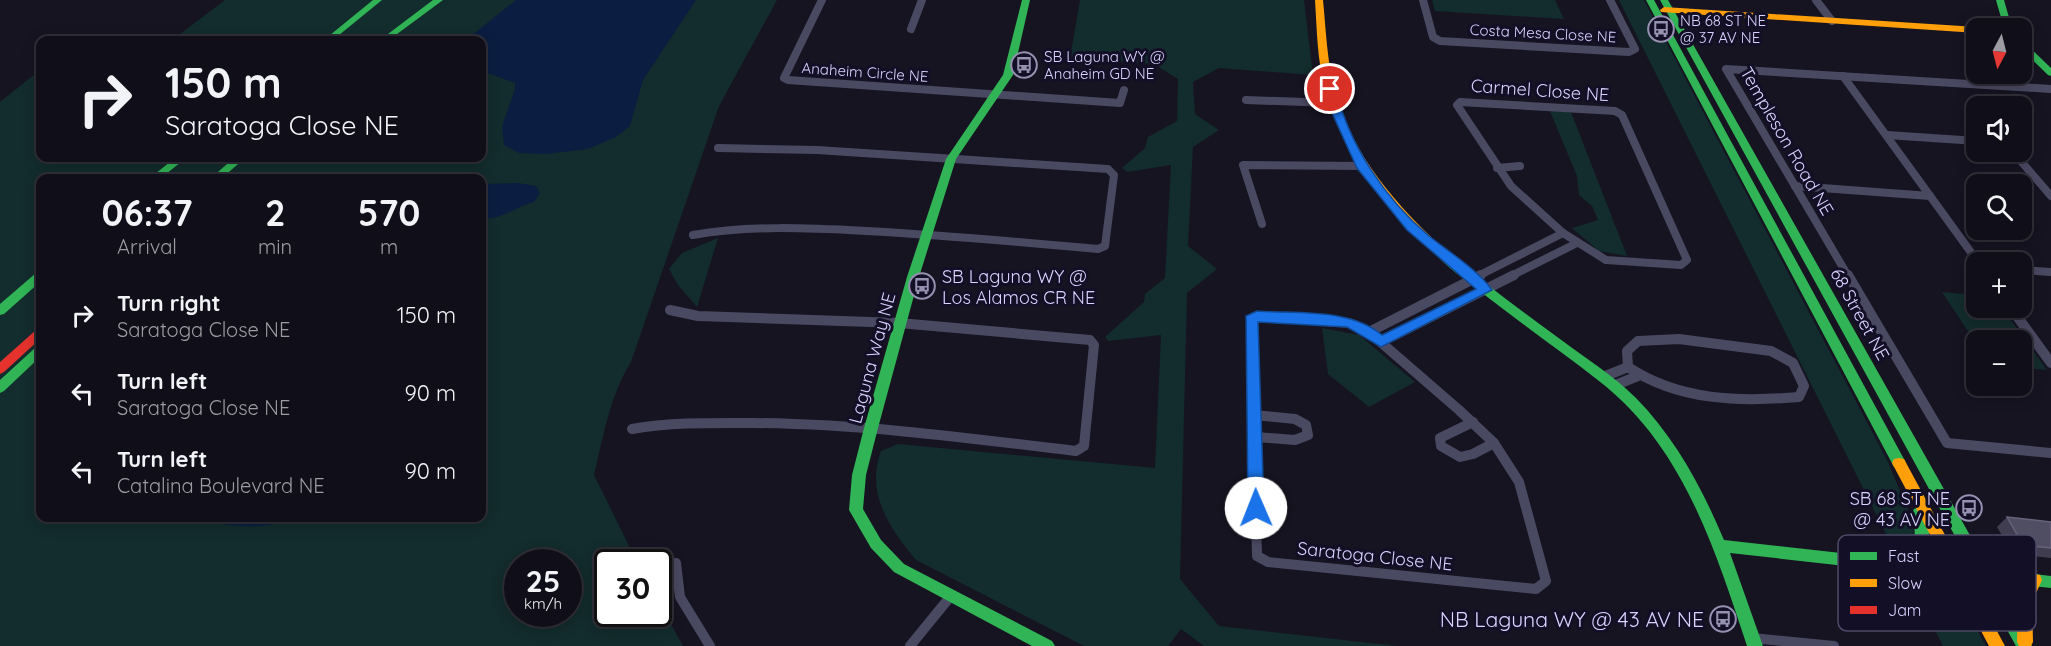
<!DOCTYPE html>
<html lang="en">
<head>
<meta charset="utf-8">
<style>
  body { margin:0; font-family:Quicksand,sans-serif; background:#1e1d26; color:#f1f3f6; height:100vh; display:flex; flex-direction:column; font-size:22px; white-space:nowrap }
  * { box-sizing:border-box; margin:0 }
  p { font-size:20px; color:#9c9ca2 }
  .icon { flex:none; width:33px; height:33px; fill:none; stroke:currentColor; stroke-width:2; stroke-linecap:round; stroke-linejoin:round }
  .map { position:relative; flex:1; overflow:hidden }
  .panel { position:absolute; left:36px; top:174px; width:450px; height:348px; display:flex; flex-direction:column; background:#100f19; border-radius:12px; box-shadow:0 3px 15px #0003,0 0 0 2px #302f38 }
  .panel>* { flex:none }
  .hud { position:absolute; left:36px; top:36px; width:450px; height:126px; border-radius:12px; box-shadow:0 3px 15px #0003,0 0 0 2px #302f38; background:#100f19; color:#f1f3f6; overflow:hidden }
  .needle { width:39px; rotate:187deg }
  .fabs { position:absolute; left:1966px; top:18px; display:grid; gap:12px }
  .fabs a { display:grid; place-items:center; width:66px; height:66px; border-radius:12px; background:#100f19; box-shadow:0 3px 15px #0003,0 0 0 2px #302f38; font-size:30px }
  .speed { position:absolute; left:504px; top:549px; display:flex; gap:12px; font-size:30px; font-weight:700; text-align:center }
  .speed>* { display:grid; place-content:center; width:78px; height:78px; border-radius:50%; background:#100f19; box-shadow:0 3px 15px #0003,0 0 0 2px #302f38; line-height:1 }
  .speed small { font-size:15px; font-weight:400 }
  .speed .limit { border:3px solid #111; border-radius:9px; background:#fff; color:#111 }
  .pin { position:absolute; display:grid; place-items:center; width:51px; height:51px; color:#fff; margin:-26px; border:3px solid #fff; border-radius:50%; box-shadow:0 2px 6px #0007 }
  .me { position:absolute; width:66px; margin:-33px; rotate:359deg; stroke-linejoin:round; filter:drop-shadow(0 0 4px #0008) }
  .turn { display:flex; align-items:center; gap:21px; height:126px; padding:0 30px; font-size:27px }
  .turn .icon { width:78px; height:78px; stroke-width:2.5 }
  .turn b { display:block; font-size:42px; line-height:51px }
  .eta { display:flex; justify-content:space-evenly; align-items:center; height:102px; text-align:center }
  .eta b { font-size:36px; font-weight:700; line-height:42px }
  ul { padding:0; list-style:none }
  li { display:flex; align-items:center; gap:18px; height:78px; padding:0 30px }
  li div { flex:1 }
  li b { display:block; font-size:22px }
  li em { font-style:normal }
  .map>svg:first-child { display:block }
  .green { fill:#132c2d; fill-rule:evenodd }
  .water { fill:#0b1e41 }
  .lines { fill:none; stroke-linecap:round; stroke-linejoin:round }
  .street-far1 { stroke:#4a4962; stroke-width:8 }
  .street { stroke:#4a4962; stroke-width:10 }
  .fast { fill:#30b455; fill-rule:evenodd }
  .slow { fill:#ff9f0a; fill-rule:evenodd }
  .jam { fill:#e5322d; fill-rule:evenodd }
  .wall { fill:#403d50 }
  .building { fill:#504e63; stroke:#66637b; stroke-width:1.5 }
  .route { fill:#1a73e8; stroke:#114b97; stroke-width:1.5 }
  .labels { text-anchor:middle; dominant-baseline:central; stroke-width:6; stroke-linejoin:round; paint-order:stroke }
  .far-poi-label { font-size:15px; fill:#d9d4ff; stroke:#130f26; text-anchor:start }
  .far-street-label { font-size:15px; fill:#d9d4ff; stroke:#130f26 }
  .street-label { font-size:18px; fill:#d9d4ff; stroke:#130f26 }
  .poi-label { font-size:18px; fill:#d9d4ff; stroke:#130f26; text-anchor:start }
  .near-poi-label { font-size:21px; fill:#d9d4ff; stroke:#130f26; text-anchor:end }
  .key { fill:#130f26; stroke:#4e4a67; stroke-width:1.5 }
  .key-label { font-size:16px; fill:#d9d4ff }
</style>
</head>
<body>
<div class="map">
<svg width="2051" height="646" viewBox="0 0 2051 646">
  <rect width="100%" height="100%" fill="#161421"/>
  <g class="green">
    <path d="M 225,0 L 777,0 L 719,106 L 631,362 C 610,395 603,438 594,475 L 637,562 L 608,562 L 608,614 L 658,614 L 659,603 L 683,646 L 0,646 L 0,102 L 40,70 L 40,158 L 482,158 L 482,40 L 172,40 ZM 40,178 L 482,178 L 482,518 L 40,518 ZM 518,562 L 568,562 L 568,614 L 518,614 Z"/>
    <path d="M 1080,0 L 1304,0 L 1313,75 L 1219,68 L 1193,82 L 1195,114 L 1219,130 L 1193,147 L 1188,246 L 1217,269 L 1187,293 L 1180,579 L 1219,626 L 1398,646 L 1204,646 L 1181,629 L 1168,646 L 1084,646 L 916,560 C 890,529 865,493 881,451 L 898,444 L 1155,468 L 1161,335 L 1108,341 L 1105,337 L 1144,302 L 1145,294 L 1165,278 L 1171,165 L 1127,172 L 1122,168 L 1145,148 L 1148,137 L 1177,121 L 1178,79 L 1154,64 L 1070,58 Z"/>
    <polygon points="1432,0 1555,0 1564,19 1435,11"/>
    <polygon points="1619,0 1644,0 1887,460 1909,512 1916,541 1907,549 1895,552"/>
    <polygon points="1550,111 1571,112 1627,256 1599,251 1572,228 1598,220 1592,206 1579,195 1577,176"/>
    <polygon points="718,238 697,307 678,285 669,269 682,253"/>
    <polygon points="1942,292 1977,295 1977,308 2002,308 2047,370 2022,368 2022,340 1977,340 1977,345"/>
    <polygon points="1322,328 1359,335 1415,382 1369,407 1328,374"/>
    <path d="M 1911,582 C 1961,591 1963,603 1986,646 L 1943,646 Z"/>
  </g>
  <g class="water">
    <polygon points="516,0 696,0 643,80 630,126 616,137 588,149 546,154 519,153 504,145 502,126 515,89 515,83 482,71 482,40 466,40"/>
    <path d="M 518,183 L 536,186 L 540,193 L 534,202 C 513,208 503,219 482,219 L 482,184 Z"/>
    <path d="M 218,518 L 294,518 C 279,528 236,528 218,523 Z"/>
  </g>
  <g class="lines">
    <g class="street-far1">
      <polyline points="822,0 784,78 788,80 1120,103 1124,90"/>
      <polyline points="1423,0 1433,37 1440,41 1629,52 1635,49 1610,0"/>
      <polyline points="1816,0 1832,21"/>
      <polyline points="911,29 922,0"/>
      <polyline points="1843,76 1978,262"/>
      <polyline points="1246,100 1334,103"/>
      <polygon points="1460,102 1615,111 1622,115 1687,260 1681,265 1606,260 1563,233 1511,186 1457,105"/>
      <polyline points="1887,135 1977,141"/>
      <polyline points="2013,152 2051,196"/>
      <polyline points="1497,168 1520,166"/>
      <polyline points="1795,186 1930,196"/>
      <polyline points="1262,224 1243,165 1362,166"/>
      <path d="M 693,235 C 750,225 808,228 866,231 C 943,235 1021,242 1098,249 L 1105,246 L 1114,175 L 1108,169 L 817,150 L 718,148"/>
      <polyline points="2022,270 2051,272"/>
      <polyline points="1478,276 1563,233"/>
      <polyline points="1511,276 1577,243"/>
      <polyline points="1848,276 1726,69 2051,89"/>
    </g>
    <g class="street">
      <polyline points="1848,275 1947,443 2051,453"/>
      <polyline points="2011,308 2051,363"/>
      <polygon points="1257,316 1349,323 1369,332 1459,410 1494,443 1519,482 1546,581 1536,589 1268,562 1257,556 1251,320"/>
      <polyline points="1369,332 1481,275"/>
      <path d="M 1679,339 L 1771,351 L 1793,363 L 1804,386 L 1799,397 C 1740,402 1679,401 1628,367 L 1627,351 L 1638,341 Z"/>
      <polyline points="1381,342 1514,275"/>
      <polyline points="1603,377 1628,367"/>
      <polyline points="1613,386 1638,376"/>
      <polyline points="1254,415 1295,419 1306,425 1308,435 1295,440 1256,437"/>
      <polyline points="1473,422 1440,438 1441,446 1460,457 1473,454 1494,443"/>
      <path d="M 632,429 C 672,422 714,423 754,423 C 862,424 969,438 1076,451 L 1084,446 L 1094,345 L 1090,340 L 899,323 L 698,316 L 670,310"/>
      <polyline points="676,563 680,597 710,646"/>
      <polyline points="1752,638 1834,646"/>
      <polyline points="910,646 950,597"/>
    </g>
    <g class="fast">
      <polygon points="373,0 382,0 333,40 324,40"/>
      <polygon points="433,0 443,0 389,40 380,40"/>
      <polygon points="1022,0 1030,0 1013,75 956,159 919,277 878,428 866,475 863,509 881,540 904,564 1052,641 1055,646 1032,646 894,572 871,548 849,510 852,475 864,428 907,277 946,159 1003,75"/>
      <polygon points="1646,0 1654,0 1904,459 1906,463 1904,467 1899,468 1894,467"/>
      <path d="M 1660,0 L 1668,0 L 1989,569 L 2051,576 L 2051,588 L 1996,582 L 2032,646 L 2016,646 L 1980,581 L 1730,553 L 1763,646 L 1747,646 C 1715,549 1683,446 1599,381 C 1558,349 1516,320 1476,288 C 1462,277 1445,266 1434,252 L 1436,249 L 1444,249 C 1481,281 1520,310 1560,339 C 1585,358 1613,375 1636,398 C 1676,439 1702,488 1724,540 L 1904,560 C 1917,546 1916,530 1912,513 L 1914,509 L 1919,507 L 1924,509 C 1932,526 1930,546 1921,562 L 1972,567 Z"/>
      <polygon points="1996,0 2004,0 2012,28 2004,28"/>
      <polygon points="2022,42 2025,43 2051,68 2051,76 2048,75 2022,50"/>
      <polygon points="175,158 186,158 161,178 150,178"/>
      <polygon points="234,158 245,158 222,178 211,178"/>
      <polygon points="40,272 40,282 4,314 0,315 0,304 36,273"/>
      <polygon points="40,346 40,357 4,391 0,393 0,380 36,347"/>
    </g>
    <g class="slow">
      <path d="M 1315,0 L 1323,0 C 1326,30 1327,62 1335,92 C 1353,156 1396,205 1444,249 L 1446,252 L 1444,255 L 1436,255 C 1388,209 1344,157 1326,92 C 1317,62 1317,30 1315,0 Z"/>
      <polygon points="1664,7 1977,27 1980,28 1977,28 1977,33 1661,12 1660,10"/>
      <polygon points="1899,458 1904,459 2005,646 1989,646 1892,463 1894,459"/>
      <polygon points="2035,574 2040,575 2042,580 2032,602 2033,642 2031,646 2019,646 2017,642 2018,602 2030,575"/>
    </g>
    <polygon class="jam" points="40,329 40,339 4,372 0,374 0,362 36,330"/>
  </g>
  <polygon class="wall" points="2007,517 2051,522 2051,558 2013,554 1997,527"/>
  <polygon class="building" points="2007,517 2051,522 2051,548 2023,545"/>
  <path class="route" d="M 1327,87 L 1336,89 C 1348,144 1386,200 1429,236 C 1448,251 1479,271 1492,290 L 1381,347 L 1347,327 L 1258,322 L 1264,508 L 1256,515 L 1248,508 L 1246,316 L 1257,311 C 1298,314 1350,308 1382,335 L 1476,289 L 1407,230 L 1357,168 L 1328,104 Z"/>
  <defs>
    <g id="bus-ring" transform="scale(1.35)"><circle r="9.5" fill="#130f26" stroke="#9591b1" stroke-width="1.5"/><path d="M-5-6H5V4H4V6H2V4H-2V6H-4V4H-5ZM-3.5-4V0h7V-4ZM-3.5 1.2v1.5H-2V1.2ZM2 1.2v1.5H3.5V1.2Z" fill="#9591b1"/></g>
  </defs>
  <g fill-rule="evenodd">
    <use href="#bus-ring" x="1661" y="29"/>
    <use href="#bus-ring" x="1024" y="65"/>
    <use href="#bus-ring" x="922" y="286"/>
    <use href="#bus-ring" x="1969" y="508"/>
    <use href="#bus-ring" x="1723" y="619"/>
  </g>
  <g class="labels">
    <g class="far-poi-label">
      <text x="1680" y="20">NB 68 ST NE<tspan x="1680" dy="17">@ 37 AV NE</tspan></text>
      <text x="1044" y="56">SB Laguna WY @<tspan x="1044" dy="17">Anaheim GD NE</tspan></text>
    </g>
    <g class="far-street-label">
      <text transform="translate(1543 33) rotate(3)">Costa Mesa Close NE</text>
      <text transform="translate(865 72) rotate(4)">Anaheim Circle NE</text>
    </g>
    <g class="street-label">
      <text transform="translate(1540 90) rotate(4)">Carmel Close NE</text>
      <text transform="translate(1787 141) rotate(60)">Templeson Road NE</text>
      <text transform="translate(1860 314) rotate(61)">68 Street NE</text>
      <text transform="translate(872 358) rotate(-75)">Laguna Way NE</text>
      <text transform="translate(1375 556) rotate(6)">Saratoga Close NE</text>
    </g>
    <g class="poi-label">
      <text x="942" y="276">SB Laguna WY @<tspan x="942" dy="21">Los Alamos CR NE</tspan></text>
      <text x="1950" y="498" text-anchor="end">SB 68 ST NE<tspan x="1950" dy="21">@ 43 AV NE</tspan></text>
    </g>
    <g class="near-poi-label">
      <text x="1704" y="619">NB Laguna WY @ 43 AV NE</text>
    </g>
  </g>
  <rect x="1838" y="535" width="198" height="96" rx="9" class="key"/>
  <rect x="1850" y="552" width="27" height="8" fill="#30b455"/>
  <rect x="1850" y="579" width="27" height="8" fill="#ff9f0a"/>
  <rect x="1850" y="606" width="27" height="8" fill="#e5322d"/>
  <g class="key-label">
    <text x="1888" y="562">Fast</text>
    <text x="1888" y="589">Slow</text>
    <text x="1888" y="616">Jam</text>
  </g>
</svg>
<div class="fabs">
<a><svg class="needle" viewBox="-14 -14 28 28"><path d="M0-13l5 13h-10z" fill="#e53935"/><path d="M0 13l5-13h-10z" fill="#9c9ca2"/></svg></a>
<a><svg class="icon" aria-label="sound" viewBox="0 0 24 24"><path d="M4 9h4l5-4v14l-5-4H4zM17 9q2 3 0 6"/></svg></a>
<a><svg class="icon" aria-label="search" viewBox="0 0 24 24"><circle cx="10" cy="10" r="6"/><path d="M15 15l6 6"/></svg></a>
<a>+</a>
<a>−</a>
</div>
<div class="speed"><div>25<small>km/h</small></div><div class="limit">30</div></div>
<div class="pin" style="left:1330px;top:89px;background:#d93025"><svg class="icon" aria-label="arrive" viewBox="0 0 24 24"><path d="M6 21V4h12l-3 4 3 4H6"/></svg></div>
<svg class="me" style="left:1256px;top:508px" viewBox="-20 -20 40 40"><circle r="19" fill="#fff"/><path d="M0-13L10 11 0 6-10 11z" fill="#1a73e8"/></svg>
<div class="hud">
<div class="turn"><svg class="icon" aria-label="right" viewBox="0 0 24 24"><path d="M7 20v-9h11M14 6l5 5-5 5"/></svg><div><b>150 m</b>Saratoga Close NE</div></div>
</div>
<section class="panel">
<div class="eta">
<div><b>06:37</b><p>Arrival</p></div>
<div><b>2</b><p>min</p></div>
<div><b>570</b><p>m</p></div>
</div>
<ul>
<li><svg class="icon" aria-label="right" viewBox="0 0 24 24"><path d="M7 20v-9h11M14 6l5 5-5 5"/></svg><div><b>Turn right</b><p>Saratoga Close NE</p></div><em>150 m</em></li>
<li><svg class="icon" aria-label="left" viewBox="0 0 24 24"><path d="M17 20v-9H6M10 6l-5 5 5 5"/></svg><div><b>Turn left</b><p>Saratoga Close NE</p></div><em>90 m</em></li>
<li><svg class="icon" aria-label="left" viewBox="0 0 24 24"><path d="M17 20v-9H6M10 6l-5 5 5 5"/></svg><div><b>Turn left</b><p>Catalina Boulevard NE</p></div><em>90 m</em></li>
</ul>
</section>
</div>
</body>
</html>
